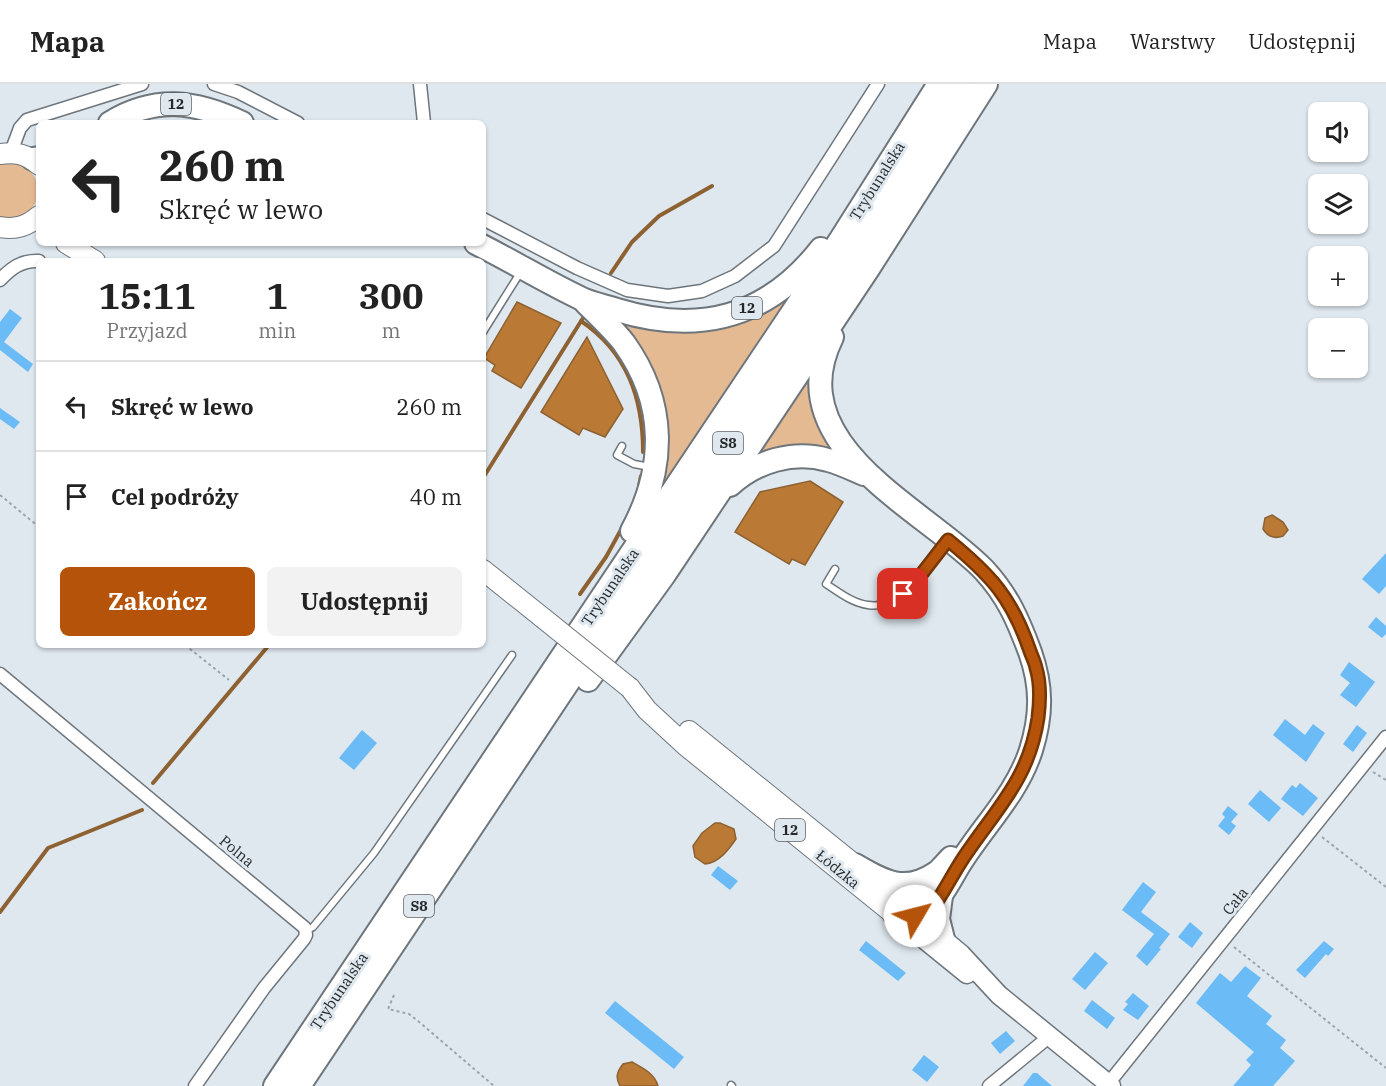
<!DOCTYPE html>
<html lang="pl">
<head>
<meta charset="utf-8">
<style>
  body { margin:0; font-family:"IBM Plex Serif",serif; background:#f2f2f2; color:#222; height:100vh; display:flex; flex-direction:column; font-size:22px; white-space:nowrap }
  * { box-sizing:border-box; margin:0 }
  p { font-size:20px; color:#767676 }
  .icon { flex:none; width:33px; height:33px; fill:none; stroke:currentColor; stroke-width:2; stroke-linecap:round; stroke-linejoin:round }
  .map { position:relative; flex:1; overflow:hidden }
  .panel { position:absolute; left:36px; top:174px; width:450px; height:390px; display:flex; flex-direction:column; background:#fff; border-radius:9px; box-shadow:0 2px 4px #0004 }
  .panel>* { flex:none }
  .hud { position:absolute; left:36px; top:36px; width:450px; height:126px; border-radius:9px; box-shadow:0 2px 4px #0004; background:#fff; color:#222; overflow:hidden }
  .fabs { position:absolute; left:1308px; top:18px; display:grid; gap:12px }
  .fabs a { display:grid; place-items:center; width:60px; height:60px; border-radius:9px; background:#fff; box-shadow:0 2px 4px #0004; font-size:30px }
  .pin { position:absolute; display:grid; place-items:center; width:51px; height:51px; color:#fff; margin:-26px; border-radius:12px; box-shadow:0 3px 9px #0006 }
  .me { position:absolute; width:66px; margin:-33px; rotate:53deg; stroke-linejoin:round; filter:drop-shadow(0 0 4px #0008) }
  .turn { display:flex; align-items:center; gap:21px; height:126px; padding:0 24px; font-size:27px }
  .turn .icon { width:78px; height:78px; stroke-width:2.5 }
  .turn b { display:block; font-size:42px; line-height:51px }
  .eta { display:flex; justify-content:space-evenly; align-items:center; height:102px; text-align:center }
  .eta b { font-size:36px; font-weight:700; line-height:42px }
  .primary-button { display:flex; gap:12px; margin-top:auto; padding:12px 24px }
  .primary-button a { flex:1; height:69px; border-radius:9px; background:#b45309; color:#fff; font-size:24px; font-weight:700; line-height:69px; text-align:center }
  .primary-button a+a { background:#f2f2f2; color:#222 }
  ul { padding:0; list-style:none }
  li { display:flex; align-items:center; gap:18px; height:90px; padding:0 24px; border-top:2px solid #e0e0e0 }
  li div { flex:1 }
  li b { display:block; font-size:22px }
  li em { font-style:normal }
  header { display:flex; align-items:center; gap:36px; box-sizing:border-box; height:84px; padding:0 30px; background:#fff; border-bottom:2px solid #e0e0e0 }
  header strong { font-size:28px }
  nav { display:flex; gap:33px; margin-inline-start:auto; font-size:21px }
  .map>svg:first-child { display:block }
  .green { fill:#e4ba93 }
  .water { fill:#ba7934; stroke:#8d6131; stroke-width:1.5 }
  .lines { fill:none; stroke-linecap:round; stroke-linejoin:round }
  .stream { stroke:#8d6131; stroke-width:4 }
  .building { fill:#6abbf6 }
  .lane-casing { stroke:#6e767c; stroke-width:9 }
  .street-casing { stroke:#6e767c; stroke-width:15 }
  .secondary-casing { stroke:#6e767c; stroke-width:21 }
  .primary-casing { stroke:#6e767c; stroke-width:22 }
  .highway-casing { stroke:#6e767c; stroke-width:26 }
  .path { stroke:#9da5aa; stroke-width:2; stroke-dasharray:3 3; stroke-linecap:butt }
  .lane { stroke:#fff; stroke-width:6 }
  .street { stroke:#fff; stroke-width:12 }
  .secondary { stroke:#fff; stroke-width:18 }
  .primary { stroke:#fff; stroke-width:20 }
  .highway { stroke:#fff; stroke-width:22 }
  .primary-bridge-casing { stroke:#6e767c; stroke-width:22; stroke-linecap:butt }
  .primary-bridge { stroke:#fff; stroke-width:20 }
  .route-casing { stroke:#753606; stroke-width:15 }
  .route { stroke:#b45309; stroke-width:10 }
  .labels { text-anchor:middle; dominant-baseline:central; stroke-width:6; stroke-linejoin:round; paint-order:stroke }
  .shield { fill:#dfe8ef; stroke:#5d6266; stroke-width:1.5 }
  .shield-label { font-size:14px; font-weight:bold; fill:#25292b }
  .street-label { font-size:15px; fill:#25292b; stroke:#dfe8ef }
</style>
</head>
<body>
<header>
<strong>Mapa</strong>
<nav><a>Mapa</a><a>Warstwy</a><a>Udostępnij</a></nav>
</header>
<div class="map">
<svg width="1386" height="1002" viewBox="0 0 1386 1002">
  <rect width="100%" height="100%" fill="#dfe8ef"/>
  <g class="green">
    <path d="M 11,79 C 54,84 42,145 0,133 L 0,81 Z"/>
    <polygon points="791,209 665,398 661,398 663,366 612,231 659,245"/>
    <polygon points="811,284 842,372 753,378"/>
  </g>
  <g class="water">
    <polygon points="517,218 561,239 521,304 492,287 495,281 484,274"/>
    <polygon points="587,253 623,325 605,353 583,344 579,351 541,328"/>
    <polygon points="810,397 843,418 805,481 792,475 789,480 735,448 760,408"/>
    <path d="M 1272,431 L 1283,438 L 1288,446 L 1283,452 C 1275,455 1268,453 1263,445 L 1265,434 Z"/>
    <path d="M 715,739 L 720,739 L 734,745 L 736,755 C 729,765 719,779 705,780 L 695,773 L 693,762 L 702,749 Z"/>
    <path d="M 632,978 C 643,984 655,990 658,1002 L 620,1002 C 615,993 617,988 623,980 Z"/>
  </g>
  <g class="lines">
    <g class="stream">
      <polyline points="611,189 632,158 659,132 712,102"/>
      <path d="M 581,237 C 627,268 643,314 643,368"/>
      <polyline points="483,394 583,234"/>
      <polyline points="639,402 641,392"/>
      <polyline points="580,510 606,473 623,442"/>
      <polyline points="153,699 269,561"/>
      <polyline points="0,828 48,764 142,726"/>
    </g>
  </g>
  <g class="building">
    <polygon points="10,225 22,234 4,258 33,280 28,288 0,266 0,238"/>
    <polygon points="0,324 20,338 14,345 0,335"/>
    <polygon points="1386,469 1386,502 1379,510 1362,495"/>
    <polygon points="1376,533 1386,542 1386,550 1382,554 1368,543"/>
    <polygon points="1349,578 1375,598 1356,623 1340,611 1350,599 1340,591"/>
    <polygon points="1285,635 1305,651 1313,640 1325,649 1306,678 1273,651"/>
    <polygon points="1357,641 1367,649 1353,668 1343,660"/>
    <polygon points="362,646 377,659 354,686 339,674"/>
    <polygon points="1300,699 1318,714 1303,732 1281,715 1292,701 1296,704"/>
    <polygon points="1260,706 1281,724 1269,738 1248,720"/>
    <polygon points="1228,722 1238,730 1231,738 1236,742 1229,751 1218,742 1225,733 1222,730"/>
    <polygon points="718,782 738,797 730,806 711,791"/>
    <polygon points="1143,798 1156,808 1141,828 1170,850 1159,864 1161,865 1147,882 1136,872 1154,850 1122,826"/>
    <polygon points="1190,838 1203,849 1192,864 1178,853"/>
    <polygon points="866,857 906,889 898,897 859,866"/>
    <polygon points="1324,857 1334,865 1328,872 1326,870 1305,894 1296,886"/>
    <polygon points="1095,868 1108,879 1085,906 1072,895"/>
    <polygon points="1245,882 1261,894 1247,912 1272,932 1266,940 1286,956 1280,964 1295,977 1273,1002 1233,1002 1251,981 1246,976 1254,968 1196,919 1220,889 1231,898"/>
    <polygon points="1133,909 1149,922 1138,936 1123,926 1128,920 1125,918"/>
    <polygon points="1092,916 1115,934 1107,945 1084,927"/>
    <polygon points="615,917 684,973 674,985 605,929"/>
    <polygon points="1006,947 1015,957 1000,970 991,959"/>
    <polygon points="924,971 939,983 927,998 912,986"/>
    <polygon points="1033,989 1037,989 1052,1002 1023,1002"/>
  </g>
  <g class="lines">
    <g class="lane-casing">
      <g id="lane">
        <polyline points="483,248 520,189"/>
        <polyline points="622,362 617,371 634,380 650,383"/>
        <path d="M 835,485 L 826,500 C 839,508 852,519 868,521 C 901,527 929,480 946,458"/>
        <polyline points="306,847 313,843 374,769 512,571"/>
        <polyline points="731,1001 732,1002"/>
      </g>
    </g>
    <g class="street-casing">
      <g id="street">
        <polyline points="214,0 238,8 298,39"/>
        <polyline points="420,0 424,39"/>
        <polyline points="11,68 20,44 27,36 142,0"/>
        <polyline points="483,135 577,184 627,206 668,212 702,207 735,192 774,162 878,0"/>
        <path d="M 0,196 C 11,184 22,176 39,177"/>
        <polyline points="0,590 305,844 306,851 304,855 264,904 195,1002"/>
        <polyline points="1108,1000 1386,653"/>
        <polyline points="989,1002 1050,952"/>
      </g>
    </g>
    <g class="secondary-casing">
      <g id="secondary">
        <polyline points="870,794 961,870 999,911 1111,1002"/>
        <polyline points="903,838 967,890"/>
      </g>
    </g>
    <g class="primary-casing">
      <g id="primary">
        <path d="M 0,70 C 16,68 27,70 39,81"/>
        <path d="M 0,143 C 16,146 27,142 39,132"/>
        <polyline points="66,159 95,177"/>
        <polyline points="483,486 543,534"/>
        <polyline points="630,604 647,626 685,661 895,831"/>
        <polyline points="689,647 855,781"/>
      </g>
    </g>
    <g class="highway-casing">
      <g id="highway">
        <path d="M 110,39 C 155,11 196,17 242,39"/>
        <polyline points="33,75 39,74"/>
        <path d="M 476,159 C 512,177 546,198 582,215 C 593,220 605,222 617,226 C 699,251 767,234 821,165"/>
        <path d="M 586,219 C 599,232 613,245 624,259 C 667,319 666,384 632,447"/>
        <path d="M 832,253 C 778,362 924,424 984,486 C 1008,512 1018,536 1030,568 C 1042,602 1042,631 1031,666 C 1017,710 983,742 959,781 C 945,804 929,844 895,831"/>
        <path d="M 730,401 C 756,377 794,366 828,376 C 840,379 852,385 864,390"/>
        <polyline points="588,596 664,491 868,185 986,0"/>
        <path d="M 855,781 C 884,798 905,810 936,789"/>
        <polyline points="941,812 938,835 943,855"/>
        <path d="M 906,840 C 908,815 935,792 951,774"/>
        <polyline points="275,1002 829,174 939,0"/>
        <polyline points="299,1002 844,184 962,0"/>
      </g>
    </g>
    <g class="path">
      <polyline points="0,411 39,443"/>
      <polyline points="185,561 229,596"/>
      <polyline points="1373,688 1386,696"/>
      <polyline points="1322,753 1386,803"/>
      <polyline points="1234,863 1386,984"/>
      <polyline points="394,911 388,925 409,930 418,937 494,1002"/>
    </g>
    <use href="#lane" class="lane"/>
    <use href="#street" class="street"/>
    <use href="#secondary" class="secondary"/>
    <use href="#primary" class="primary"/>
    <use href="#highway" class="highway"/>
    <g class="primary-bridge-casing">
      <polyline id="primary-bridge" points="543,534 630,604"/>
    </g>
    <use href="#primary-bridge" class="primary-bridge"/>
  </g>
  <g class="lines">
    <g class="route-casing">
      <path id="route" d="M 903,510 L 917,496 L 948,456 C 991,491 1012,514 1030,567 C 1032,573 1035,578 1036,584 C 1041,600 1040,618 1038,634 C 1029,695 997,724 964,773 C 954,788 946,804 936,819 L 930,825 L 915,832"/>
    </g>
    <use href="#route" class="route"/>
  </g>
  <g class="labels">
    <g class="shield">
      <rect x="161" y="9" width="30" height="22" rx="4.5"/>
      <rect x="732" y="213" width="30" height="22" rx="4.5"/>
      <rect x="713" y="348" width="30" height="22" rx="4.5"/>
      <rect x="775" y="735" width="30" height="22" rx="4.5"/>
      <rect x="404" y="811" width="30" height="22" rx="4.5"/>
    </g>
    <g class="shield-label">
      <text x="176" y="20">12</text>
      <text x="747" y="224">12</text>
      <text x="728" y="359">S8</text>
      <text x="790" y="746">12</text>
      <text x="419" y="822">S8</text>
    </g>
    <g class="street-label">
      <text transform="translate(877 97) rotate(-58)">Trybunalska</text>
      <text transform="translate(610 503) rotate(-56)">Trybunalska</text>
      <text transform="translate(237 767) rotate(40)">Polna</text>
      <text transform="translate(838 785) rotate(39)">Łódzka</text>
      <text transform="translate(1235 817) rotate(-51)">Cała</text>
      <text transform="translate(339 907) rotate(-56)">Trybunalska</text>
    </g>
  </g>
</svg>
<div class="fabs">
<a><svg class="icon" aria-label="sound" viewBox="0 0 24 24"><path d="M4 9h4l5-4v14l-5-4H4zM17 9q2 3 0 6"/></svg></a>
<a><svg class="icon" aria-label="layers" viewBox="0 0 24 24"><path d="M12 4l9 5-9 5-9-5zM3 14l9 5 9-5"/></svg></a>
<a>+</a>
<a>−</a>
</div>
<div class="pin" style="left:903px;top:510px;background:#d93025"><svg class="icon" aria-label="arrive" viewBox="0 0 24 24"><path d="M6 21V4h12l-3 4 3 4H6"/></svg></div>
<svg class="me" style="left:915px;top:832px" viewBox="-20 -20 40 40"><circle r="19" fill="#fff"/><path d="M0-13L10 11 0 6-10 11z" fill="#b45309"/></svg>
<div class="hud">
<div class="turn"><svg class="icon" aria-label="left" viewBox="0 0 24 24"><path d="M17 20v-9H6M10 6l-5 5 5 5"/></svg><div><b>260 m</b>Skręć w lewo</div></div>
</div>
<section class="panel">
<div class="eta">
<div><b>15:11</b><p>Przyjazd</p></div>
<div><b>1</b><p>min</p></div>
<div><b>300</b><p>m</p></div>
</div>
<ul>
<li><svg class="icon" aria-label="left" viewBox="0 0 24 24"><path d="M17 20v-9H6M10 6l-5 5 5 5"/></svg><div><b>Skręć w lewo</b></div><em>260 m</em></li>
<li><svg class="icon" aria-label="arrive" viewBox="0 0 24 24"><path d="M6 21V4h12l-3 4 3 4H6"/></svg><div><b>Cel podróży</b></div><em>40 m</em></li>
</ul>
<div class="primary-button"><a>Zakończ</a><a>Udostępnij</a></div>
</section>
</div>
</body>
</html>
